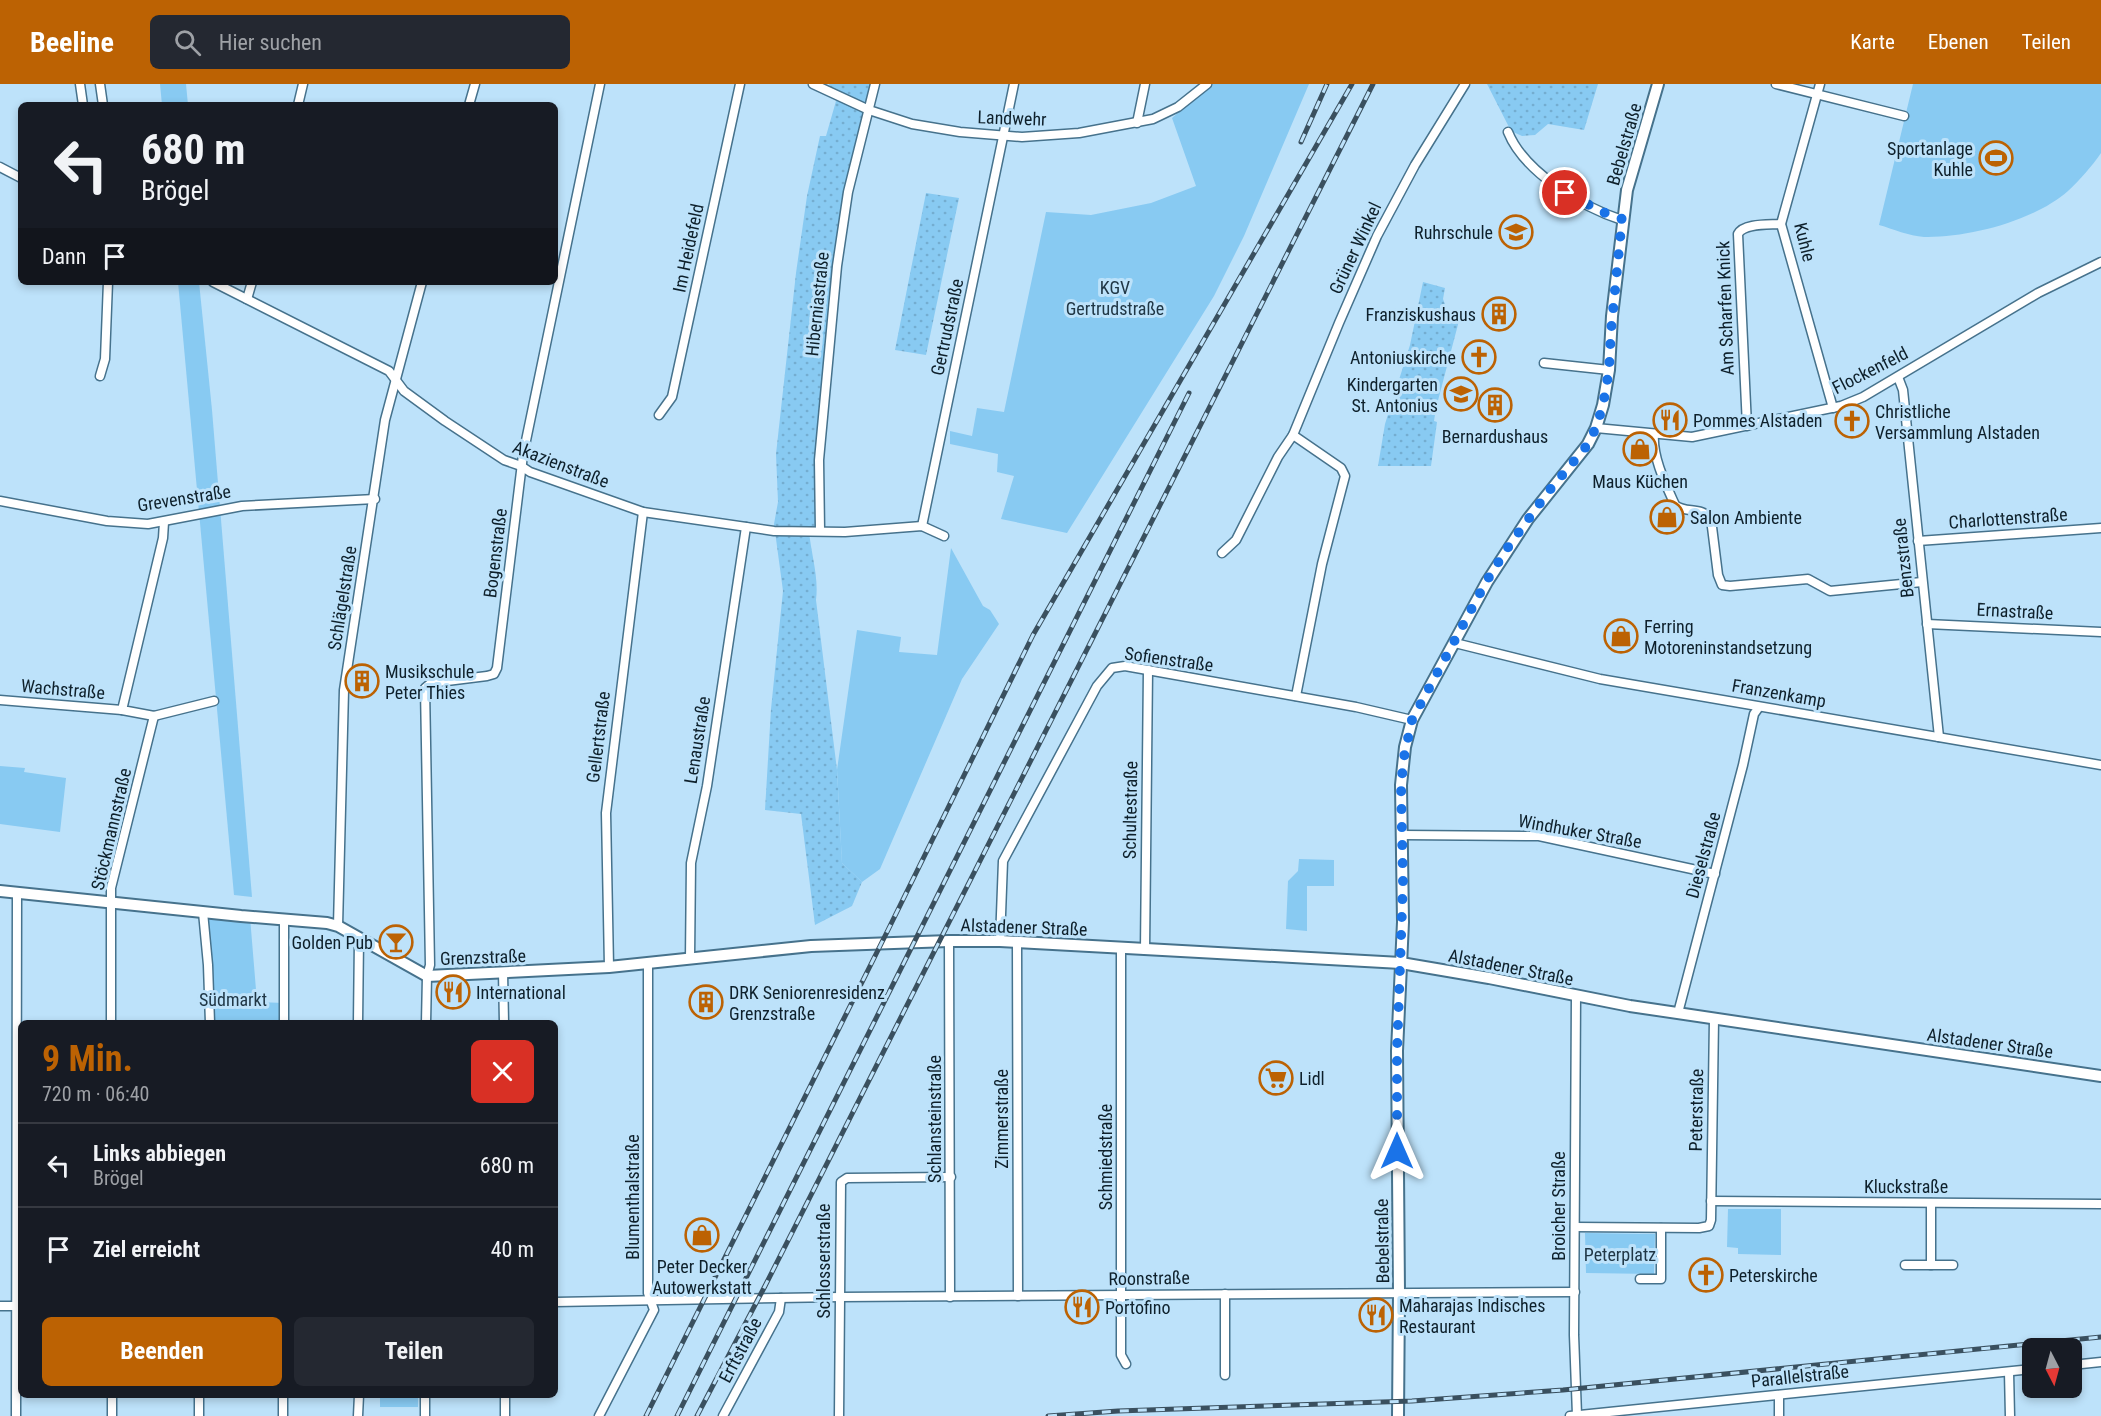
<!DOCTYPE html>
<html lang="de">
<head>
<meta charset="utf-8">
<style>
  body { margin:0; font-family:"Roboto Condensed",sans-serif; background:#242831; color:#f1f3f6; height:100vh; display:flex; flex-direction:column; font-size:22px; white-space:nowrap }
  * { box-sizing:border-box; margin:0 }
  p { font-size:20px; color:#9ea1a6 }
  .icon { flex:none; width:33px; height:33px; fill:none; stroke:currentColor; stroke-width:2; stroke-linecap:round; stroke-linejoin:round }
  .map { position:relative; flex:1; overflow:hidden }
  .drawer { position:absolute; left:18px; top:936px; width:540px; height:378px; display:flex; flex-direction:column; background:#171b24; border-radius:9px; box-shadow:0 3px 9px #0003 }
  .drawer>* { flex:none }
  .hud { position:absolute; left:18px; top:18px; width:540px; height:183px; border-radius:9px; box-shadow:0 3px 9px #0003; background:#171b24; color:#f1f3f6; overflow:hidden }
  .needle { width:39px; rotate:174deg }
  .controls { position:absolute; left:2022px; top:1254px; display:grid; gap:12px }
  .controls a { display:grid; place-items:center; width:60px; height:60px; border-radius:9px; background:#171b24; box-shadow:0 3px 9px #0003; font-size:30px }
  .pin { position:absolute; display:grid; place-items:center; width:51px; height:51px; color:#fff; margin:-26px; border:3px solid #fff; border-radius:50%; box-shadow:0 2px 6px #0007 }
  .me { position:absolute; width:66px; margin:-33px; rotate:0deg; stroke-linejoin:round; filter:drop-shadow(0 0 4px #0008) }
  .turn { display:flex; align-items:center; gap:21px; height:126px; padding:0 24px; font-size:27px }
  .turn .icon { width:78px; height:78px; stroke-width:2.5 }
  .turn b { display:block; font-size:42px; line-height:51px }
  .then { display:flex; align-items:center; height:57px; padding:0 24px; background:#0003; gap:12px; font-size:22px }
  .round { display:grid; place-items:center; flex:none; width:63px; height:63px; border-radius:9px; background:#242831 }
  .head { display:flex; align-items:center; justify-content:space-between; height:102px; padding:0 24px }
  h1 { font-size:36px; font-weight:700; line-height:45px; color:#bc6203 }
  .button { display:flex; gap:12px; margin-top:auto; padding:12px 24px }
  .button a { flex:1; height:69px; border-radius:9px; background:#bc6203; color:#fff; font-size:24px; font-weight:700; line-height:69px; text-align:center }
  .button a+a { background:#242831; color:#f1f3f6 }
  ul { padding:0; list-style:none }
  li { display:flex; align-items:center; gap:18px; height:84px; padding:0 24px; border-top:2px solid #363941 }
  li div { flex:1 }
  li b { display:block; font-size:22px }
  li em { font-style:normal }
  header { display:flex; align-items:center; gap:36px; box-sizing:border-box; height:84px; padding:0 30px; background:#bc6203; color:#fff }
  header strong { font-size:28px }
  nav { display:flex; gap:33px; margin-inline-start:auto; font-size:21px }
  .search { width:420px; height:54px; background:#242831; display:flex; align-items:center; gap:15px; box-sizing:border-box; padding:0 21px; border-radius:9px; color:#9ea1a6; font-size:22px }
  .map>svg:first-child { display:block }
  .grass { fill:url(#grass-dots) }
  .green { fill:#88caf2 }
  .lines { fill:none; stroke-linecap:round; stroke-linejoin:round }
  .minor-casing { stroke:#46728c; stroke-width:11 }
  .tertiary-casing { stroke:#46728c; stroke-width:14 }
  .minor { stroke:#fff; stroke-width:8 }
  .tertiary { stroke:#fff; stroke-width:10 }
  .rail-casing { stroke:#3a505f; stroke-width:5 }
  .rail { stroke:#bde2fa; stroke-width:3; stroke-dasharray:9; stroke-linecap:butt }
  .route { stroke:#1a73e8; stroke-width:10; stroke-dasharray:0 18 }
  .labels { text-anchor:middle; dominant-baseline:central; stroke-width:6; stroke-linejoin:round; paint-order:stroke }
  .street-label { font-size:18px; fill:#0e202b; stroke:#bde2fa }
  .poi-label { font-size:18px; fill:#0e202b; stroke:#bde2fa; text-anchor:start }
  .park-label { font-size:18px; fill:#203746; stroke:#bde2fa }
</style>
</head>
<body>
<header>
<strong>Beeline</strong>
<div class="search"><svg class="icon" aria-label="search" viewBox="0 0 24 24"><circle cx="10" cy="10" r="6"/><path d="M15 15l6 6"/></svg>Hier suchen</div>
<nav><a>Karte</a><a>Ebenen</a><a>Teilen</a></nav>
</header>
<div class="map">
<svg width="2101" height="1332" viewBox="0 0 2101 1332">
  <defs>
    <pattern id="grass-dots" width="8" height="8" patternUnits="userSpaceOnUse" patternTransform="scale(1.5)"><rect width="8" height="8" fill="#88caf2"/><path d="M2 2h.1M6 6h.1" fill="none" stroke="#74add0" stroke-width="1.8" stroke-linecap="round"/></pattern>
  </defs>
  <rect width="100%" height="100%" fill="#bde2fa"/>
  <g class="grass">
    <path d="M 829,0 L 875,0 L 848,108 L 819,376 L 820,446 L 809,447 C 811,470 819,493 816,516 L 837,686 L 842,779 L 862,798 L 852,822 L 815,841 L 801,730 L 765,726 L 771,625 L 783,507 L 774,440 L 778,418 L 776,370 L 796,189 L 807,112 L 820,52 L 826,52 L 836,17 Z"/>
    <polygon points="1487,0 1598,0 1584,46 1548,40 1535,51 1522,52 1511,47"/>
    <polygon points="926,109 959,114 926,271 895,266"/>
    <polygon points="1423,198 1445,204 1443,215 1449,231 1460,233 1436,324 1434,337 1437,338 1431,382 1378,382 1385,340 1410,261"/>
  </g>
  <g class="green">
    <polygon points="160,0 186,0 188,21 162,21"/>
    <polygon points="1211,0 1309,0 1244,152 1214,212 1067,449 1001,435 1014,392 997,388 998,370 950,360 950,347 972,352 977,324 1004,328 1046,128 1091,131 1151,119 1196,102 1172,34"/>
    <path d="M 1913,0 L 2101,0 L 2101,69 C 2092,82 2080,96 2068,107 C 2034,137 1968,154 1924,153 C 1909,152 1893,145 1879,141 Z"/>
    <polygon points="178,198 199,198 212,326 252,813 234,811"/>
    <polygon points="951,464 983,522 990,526 999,540 962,595 880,785 862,798 842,779 837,686 857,546 901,553 899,568 937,571"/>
    <polygon points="0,682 25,684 24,688 66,694 60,748 0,740"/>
    <polygon points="1299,775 1334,776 1334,802 1307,802 1307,847 1286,845 1288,797 1298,787"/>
    <polygon points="203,828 250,833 257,918 284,919 283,939 210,939"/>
    <polygon points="1728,1125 1781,1125 1781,1171 1738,1170 1738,1164 1727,1163"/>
    <polygon points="1585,1149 1655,1150 1654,1190 1586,1189"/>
    <rect x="380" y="1311" width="38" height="12"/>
  </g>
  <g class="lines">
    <g class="minor-casing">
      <g id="minor">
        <polyline points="80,0 83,21"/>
        <polyline points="100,0 103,21"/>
        <polyline points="813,0 869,26 912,40 960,48 1022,53 1079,49 1153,35 1178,23 1207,0"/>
        <polyline points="1776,0 1904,32"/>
        <polyline points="1820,0 1781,140 1833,324"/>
        <polyline points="298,21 303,0"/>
        <polyline points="469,21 475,0"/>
        <polyline points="1137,39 1145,0"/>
        <path d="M 1508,48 C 1524,88 1582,123 1622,136"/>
        <polyline points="0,83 21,94"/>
        <polyline points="213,198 389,287 404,307 445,337 504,376 521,382 530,388 643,428 774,447 845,448 922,442 944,452"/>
        <polyline points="247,215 252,198"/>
        <polyline points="1544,279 1609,286"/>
        <polyline points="100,292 105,275 108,198"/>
        <polyline points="1898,293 1903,306 1939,653"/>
        <polyline points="659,331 672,313 740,0"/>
        <path d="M 1747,342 L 1738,150 C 1744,139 1769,141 1781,140"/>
        <polyline points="1596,344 1692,353 1841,322 1863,313 2038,209 2101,178"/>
        <path d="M 1654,350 C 1652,373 1666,401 1675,421 C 1686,430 1701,422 1711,435 L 1718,491 L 1722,501 L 1730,502 L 1808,495 L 1830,507 L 1922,498"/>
        <polyline points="1293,351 1341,384 1345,392 1322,480 1296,612"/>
        <polyline points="0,417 107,437 148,440 242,422 375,415"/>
        <polyline points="922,442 1014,0"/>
        <polyline points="820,446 819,376 837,182 848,108 875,0"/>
        <polyline points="1918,457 2101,444"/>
        <polyline points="1222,469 1236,456 1278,373 1293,351 1339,239 1377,152 1415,81 1465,0"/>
        <polyline points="1927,540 2101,548"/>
        <polyline points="1455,559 1600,595 2101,681"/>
        <polyline points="0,616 122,626"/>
        <polyline points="154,632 214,617"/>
        <polyline points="1403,751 1539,752 1715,790"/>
        <polyline points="203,828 208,881 210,939"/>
        <polyline points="284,835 284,939"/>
        <polyline points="338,842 344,606 385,336 422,198"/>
        <polyline points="949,857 950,1213"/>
        <polyline points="1000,857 1003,777 1097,602 1112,584 1125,582 1356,623 1412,636"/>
        <polyline points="1017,858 1018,1212"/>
        <polyline points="1121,864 1121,1271 1126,1280"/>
        <polyline points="1145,866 1148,586"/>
        <polyline points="690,874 691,779 707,702 746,443"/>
        <polyline points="609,883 606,729 643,428"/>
        <polyline points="503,888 504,939"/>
        <polyline points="1576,912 1574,1251 1577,1331"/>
        <polyline points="1678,929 1743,681 1754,630 1759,623"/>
        <polyline points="111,939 111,804 154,632 122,626 163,454 164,438"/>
        <polyline points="358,939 359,854"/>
        <polyline points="426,939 427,892 430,881 425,604 431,599 487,592 494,590 497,584 523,371 600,0"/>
        <polyline points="1711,1117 2101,1120"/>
        <polyline points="1931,1119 1931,1181"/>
        <polyline points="1575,1143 1699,1144 1709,1142 1711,1136 1714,935"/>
        <polyline points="1905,1181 1953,1181"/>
        <polyline points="1640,1195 1661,1195 1661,1144"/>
        <polyline points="555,1218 840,1213 1575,1208"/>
        <polyline points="0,1222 21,1222"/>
        <polyline points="2072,1281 2101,1278"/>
        <polyline points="2009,1288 2010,1332"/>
        <polyline points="1225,1291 1225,1210"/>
        <polyline points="199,1311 199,1332"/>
        <polyline points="505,1311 505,1332"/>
        <polyline points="16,1332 17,810"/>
        <polyline points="112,1332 112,1311"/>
        <polyline points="283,1332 283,1311"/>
        <polyline points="358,1332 359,1311"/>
        <polyline points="425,1332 425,1311"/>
        <polyline points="599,1332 654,1226 648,1209 648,879"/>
        <polyline points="723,1332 779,1228 781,1214"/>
        <polyline points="839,1332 841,1098 847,1094 951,1093"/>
        <polyline points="1570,1332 2032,1285"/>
        <polyline points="1779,1332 1779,1311"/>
      </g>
    </g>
    <g class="tertiary-casing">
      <g id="tertiary">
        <polyline points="0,807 241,832 327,839 338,842 427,892 609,883 811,862 949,857 1000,857 1401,879 1489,894 1630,922 2101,992"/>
        <polyline points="1398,1332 1399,1209 1397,967 1403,838 1401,701 1405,663 1412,636 1487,498 1528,435 1588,360 1596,344 1603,321 1609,286 1612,232 1627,106 1658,0"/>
      </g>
    </g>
    <use href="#minor" class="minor"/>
    <use href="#tertiary" class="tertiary"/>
    <g class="rail-casing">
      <g id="rail">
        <polyline points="1301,58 1327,0"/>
        <polyline points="646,1332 888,846 1033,551 1352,0"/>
        <polyline points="677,1332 1189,309"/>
        <polyline points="697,1332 765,1202 1373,0"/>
        <polyline points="1048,1332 1118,1327 1412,1317 1563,1306 2101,1253"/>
      </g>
    </g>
    <use href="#rail" class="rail"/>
  </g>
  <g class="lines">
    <polyline class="route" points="1397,1067 1397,967 1403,797 1401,701 1404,673 1412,636 1486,498 1506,466 1548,408 1585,364 1596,344 1603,321 1609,286 1611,247 1622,135 1609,131 1565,109"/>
  </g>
  <defs>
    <g id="stadium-ring" transform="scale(1.725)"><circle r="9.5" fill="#bde2fa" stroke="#bc6203" stroke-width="1.5"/><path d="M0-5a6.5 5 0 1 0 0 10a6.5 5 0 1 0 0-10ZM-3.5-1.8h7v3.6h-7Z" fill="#bc6203"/></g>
    <g id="school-ring" transform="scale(1.725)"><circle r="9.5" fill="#bde2fa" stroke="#bc6203" stroke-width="1.5"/><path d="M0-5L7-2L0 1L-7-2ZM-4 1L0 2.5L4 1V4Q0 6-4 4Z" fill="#bc6203"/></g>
    <g id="building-ring" transform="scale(1.725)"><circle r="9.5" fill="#bde2fa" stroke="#bc6203" stroke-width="1.5"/><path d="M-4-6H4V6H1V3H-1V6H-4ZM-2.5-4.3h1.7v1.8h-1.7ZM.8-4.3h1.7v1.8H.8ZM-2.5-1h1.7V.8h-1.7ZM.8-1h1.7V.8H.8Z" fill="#bc6203"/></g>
    <g id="church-ring" transform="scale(1.725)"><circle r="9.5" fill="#bde2fa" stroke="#bc6203" stroke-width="1.5"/><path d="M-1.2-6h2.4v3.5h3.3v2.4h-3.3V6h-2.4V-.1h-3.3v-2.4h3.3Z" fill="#bc6203"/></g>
    <g id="restaurant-ring" transform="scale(1.725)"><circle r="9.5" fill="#bde2fa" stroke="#bc6203" stroke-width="1.5"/><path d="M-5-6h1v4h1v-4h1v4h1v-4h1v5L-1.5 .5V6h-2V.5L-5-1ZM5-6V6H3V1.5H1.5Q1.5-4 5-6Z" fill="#bc6203"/></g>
    <g id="shop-ring" transform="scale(1.725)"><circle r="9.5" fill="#bde2fa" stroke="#bc6203" stroke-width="1.5"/><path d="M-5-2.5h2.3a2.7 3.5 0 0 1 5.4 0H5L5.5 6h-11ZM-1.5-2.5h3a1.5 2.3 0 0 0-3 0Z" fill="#bc6203"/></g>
    <g id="bar-ring" transform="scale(1.725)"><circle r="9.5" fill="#bde2fa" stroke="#bc6203" stroke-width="1.5"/><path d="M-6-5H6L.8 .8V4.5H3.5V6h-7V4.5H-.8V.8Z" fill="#bc6203"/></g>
    <g id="supermarket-ring" transform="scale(1.725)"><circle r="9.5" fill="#bde2fa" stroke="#bc6203" stroke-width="1.5"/><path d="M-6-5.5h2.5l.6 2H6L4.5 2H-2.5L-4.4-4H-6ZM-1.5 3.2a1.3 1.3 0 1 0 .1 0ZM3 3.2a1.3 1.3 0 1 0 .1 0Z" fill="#bc6203"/></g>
  </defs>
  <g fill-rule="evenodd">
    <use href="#stadium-ring" x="1996" y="74"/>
    <use href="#school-ring" x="1516" y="148"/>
    <use href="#building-ring" x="1499" y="230"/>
    <use href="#church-ring" x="1479" y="273"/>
    <use href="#school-ring" x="1461" y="310"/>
    <use href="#building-ring" x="1495" y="321"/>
    <use href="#restaurant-ring" x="1670" y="336"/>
    <use href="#church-ring" x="1852" y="337"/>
    <use href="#shop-ring" x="1640" y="365"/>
    <use href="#shop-ring" x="1667" y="433"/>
    <use href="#shop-ring" x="1621" y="552"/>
    <use href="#building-ring" x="362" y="597"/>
    <use href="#bar-ring" x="396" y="858"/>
    <use href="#restaurant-ring" x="453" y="908"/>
    <use href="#building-ring" x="706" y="918"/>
    <use href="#supermarket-ring" x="1276" y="994"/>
    <use href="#shop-ring" x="702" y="1151"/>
    <use href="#church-ring" x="1706" y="1191"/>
    <use href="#restaurant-ring" x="1082" y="1223"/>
    <use href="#restaurant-ring" x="1376" y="1231"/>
  </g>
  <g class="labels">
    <g class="street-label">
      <text transform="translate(1012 34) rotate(2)">Landwehr</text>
      <text transform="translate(1624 60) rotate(-74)">Bebelstraße</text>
      <text transform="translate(1805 158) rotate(76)">Kuhle</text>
      <text transform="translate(688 164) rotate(-78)">Im Heidefeld</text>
      <text transform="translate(1355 164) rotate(-65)">Grüner Winkel</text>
      <text transform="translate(817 220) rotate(-84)">Hiberniastraße</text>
      <text transform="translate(1725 224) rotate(-92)">Am Scharfen Knick</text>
      <text transform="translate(947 243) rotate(-78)">Gertrudstraße</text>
      <text transform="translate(1870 286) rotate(-27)">Flockenfeld</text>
      <text transform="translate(561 380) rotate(21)">Akazienstraße</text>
      <text transform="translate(184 414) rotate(-9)">Grevenstraße</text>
      <text transform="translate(2008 434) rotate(-4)">Charlottenstraße</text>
      <text transform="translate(495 469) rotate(-83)">Bogenstraße</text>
      <text transform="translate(1903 474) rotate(-96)">Benzstraße</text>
      <text transform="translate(342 514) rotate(-81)">Schlägelstraße</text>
      <text transform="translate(2015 527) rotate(3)">Ernastraße</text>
      <text transform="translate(1169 575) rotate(8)">Sofienstraße</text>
      <text transform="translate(63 605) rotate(5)">Wachstraße</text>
      <text transform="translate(1779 609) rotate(10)">Franzenkamp</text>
      <text transform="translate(598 653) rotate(-83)">Gellertstraße</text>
      <text transform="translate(697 656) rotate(-81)">Lenaustraße</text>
      <text transform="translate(1130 726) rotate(-89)">Schultestraße</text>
      <text transform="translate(111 745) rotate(-77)">Stöckmannstraße</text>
      <text transform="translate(1580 747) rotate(10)">Windhuker Straße</text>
      <text transform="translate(1703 771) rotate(-75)">Dieselstraße</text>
      <text transform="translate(1024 843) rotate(2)">Alstadener Straße</text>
      <text transform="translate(483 873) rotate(-2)">Grenzstraße</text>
      <text transform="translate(1511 883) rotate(11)">Alstadener Straße</text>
      <text transform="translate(1990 959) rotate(8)">Alstadener Straße</text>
      <text transform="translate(1696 1026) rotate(-89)">Peterstraße</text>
      <text transform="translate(934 1035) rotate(-90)">Schlansteinstraße</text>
      <text transform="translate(1001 1035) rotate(-90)">Zimmerstraße</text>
      <text transform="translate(1105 1073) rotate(-90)">Schmiedstraße</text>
      <text x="1906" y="1102">Kluckstraße</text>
      <text transform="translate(632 1113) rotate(-90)">Blumenthalstraße</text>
      <text transform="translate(1558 1122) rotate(-90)">Broicher Straße</text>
      <text transform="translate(1382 1157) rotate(-91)">Bebelstraße</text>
      <text transform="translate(823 1177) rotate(-90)">Schlosserstraße</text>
      <text transform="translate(1149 1194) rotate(-1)">Roonstraße</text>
      <text transform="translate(740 1266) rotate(-62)">Erftstraße</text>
      <text transform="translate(1800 1292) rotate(-6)">Parallelstraße</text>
    </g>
    <g class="poi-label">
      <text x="1973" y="64" text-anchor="end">Sportanlage<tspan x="1973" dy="21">Kuhle</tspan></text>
      <text x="1493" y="148" text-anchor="end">Ruhrschule</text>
      <text x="1476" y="230" text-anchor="end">Franziskushaus</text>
      <text x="1456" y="273" text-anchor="end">Antoniuskirche</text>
      <text x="1438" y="300" text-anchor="end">Kindergarten<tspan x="1438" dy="21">St. Antonius</tspan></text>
      <text x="1875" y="327">Christliche<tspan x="1875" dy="21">Versammlung Alstaden</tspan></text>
      <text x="1693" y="336">Pommes Alstaden</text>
      <text x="1495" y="352" text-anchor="middle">Bernardushaus</text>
      <text x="1640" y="397" text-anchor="middle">Maus Küchen</text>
      <text x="1690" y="433">Salon Ambiente</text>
      <text x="1644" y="542">Ferring<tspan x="1644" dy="21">Motoreninstandsetzung</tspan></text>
      <text x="385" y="587">Musikschule<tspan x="385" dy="21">Peter Thies</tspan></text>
      <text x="373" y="858" text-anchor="end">Golden Pub</text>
      <text x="476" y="908">International</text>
      <text x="729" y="908">DRK Seniorenresidenz<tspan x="729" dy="21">Grenzstraße</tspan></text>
      <text x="1299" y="994">Lidl</text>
      <text x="702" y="1182" text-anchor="middle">Peter Decker<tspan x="702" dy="21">Autowerkstatt</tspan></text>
      <text x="1729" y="1191">Peterskirche</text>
      <text x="1399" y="1221">Maharajas Indisches<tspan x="1399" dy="21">Restaurant</tspan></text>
      <text x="1105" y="1223">Portofino</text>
    </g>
    <g class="park-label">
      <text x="1115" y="203">KGV<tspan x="1115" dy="21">Gertrudstraße</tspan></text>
      <text x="233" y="915">Südmarkt</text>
      <text x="1620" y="1170">Peterplatz</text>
    </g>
  </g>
</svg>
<div class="controls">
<a><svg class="needle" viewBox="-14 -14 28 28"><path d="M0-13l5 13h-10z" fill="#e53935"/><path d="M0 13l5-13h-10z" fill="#9ea1a6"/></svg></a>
</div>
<div class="pin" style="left:1565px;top:109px;background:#d93025"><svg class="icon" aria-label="arrive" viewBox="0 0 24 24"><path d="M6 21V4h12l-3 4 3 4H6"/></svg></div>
<svg class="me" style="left:1397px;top:1067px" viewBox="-20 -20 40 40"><path d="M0-17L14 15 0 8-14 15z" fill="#1a73e8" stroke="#fff" stroke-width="4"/></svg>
<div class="hud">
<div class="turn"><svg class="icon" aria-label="left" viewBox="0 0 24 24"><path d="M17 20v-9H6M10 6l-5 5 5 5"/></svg><div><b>680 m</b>Brögel</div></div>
<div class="then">Dann<svg class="icon" aria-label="arrive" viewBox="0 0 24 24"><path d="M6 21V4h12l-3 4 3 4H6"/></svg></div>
</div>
<section class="drawer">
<div class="head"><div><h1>9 Min.</h1><p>720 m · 06:40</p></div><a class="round" style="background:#d93025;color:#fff"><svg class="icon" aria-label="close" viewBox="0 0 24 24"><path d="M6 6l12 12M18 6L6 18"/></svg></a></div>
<ul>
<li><svg class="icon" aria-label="left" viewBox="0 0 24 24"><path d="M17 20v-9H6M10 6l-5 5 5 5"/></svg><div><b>Links abbiegen</b><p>Brögel</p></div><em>680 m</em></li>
<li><svg class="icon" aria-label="arrive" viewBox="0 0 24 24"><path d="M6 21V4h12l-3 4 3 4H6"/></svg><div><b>Ziel erreicht</b></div><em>40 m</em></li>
</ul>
<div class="button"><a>Beenden</a><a>Teilen</a></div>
</section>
</div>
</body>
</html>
